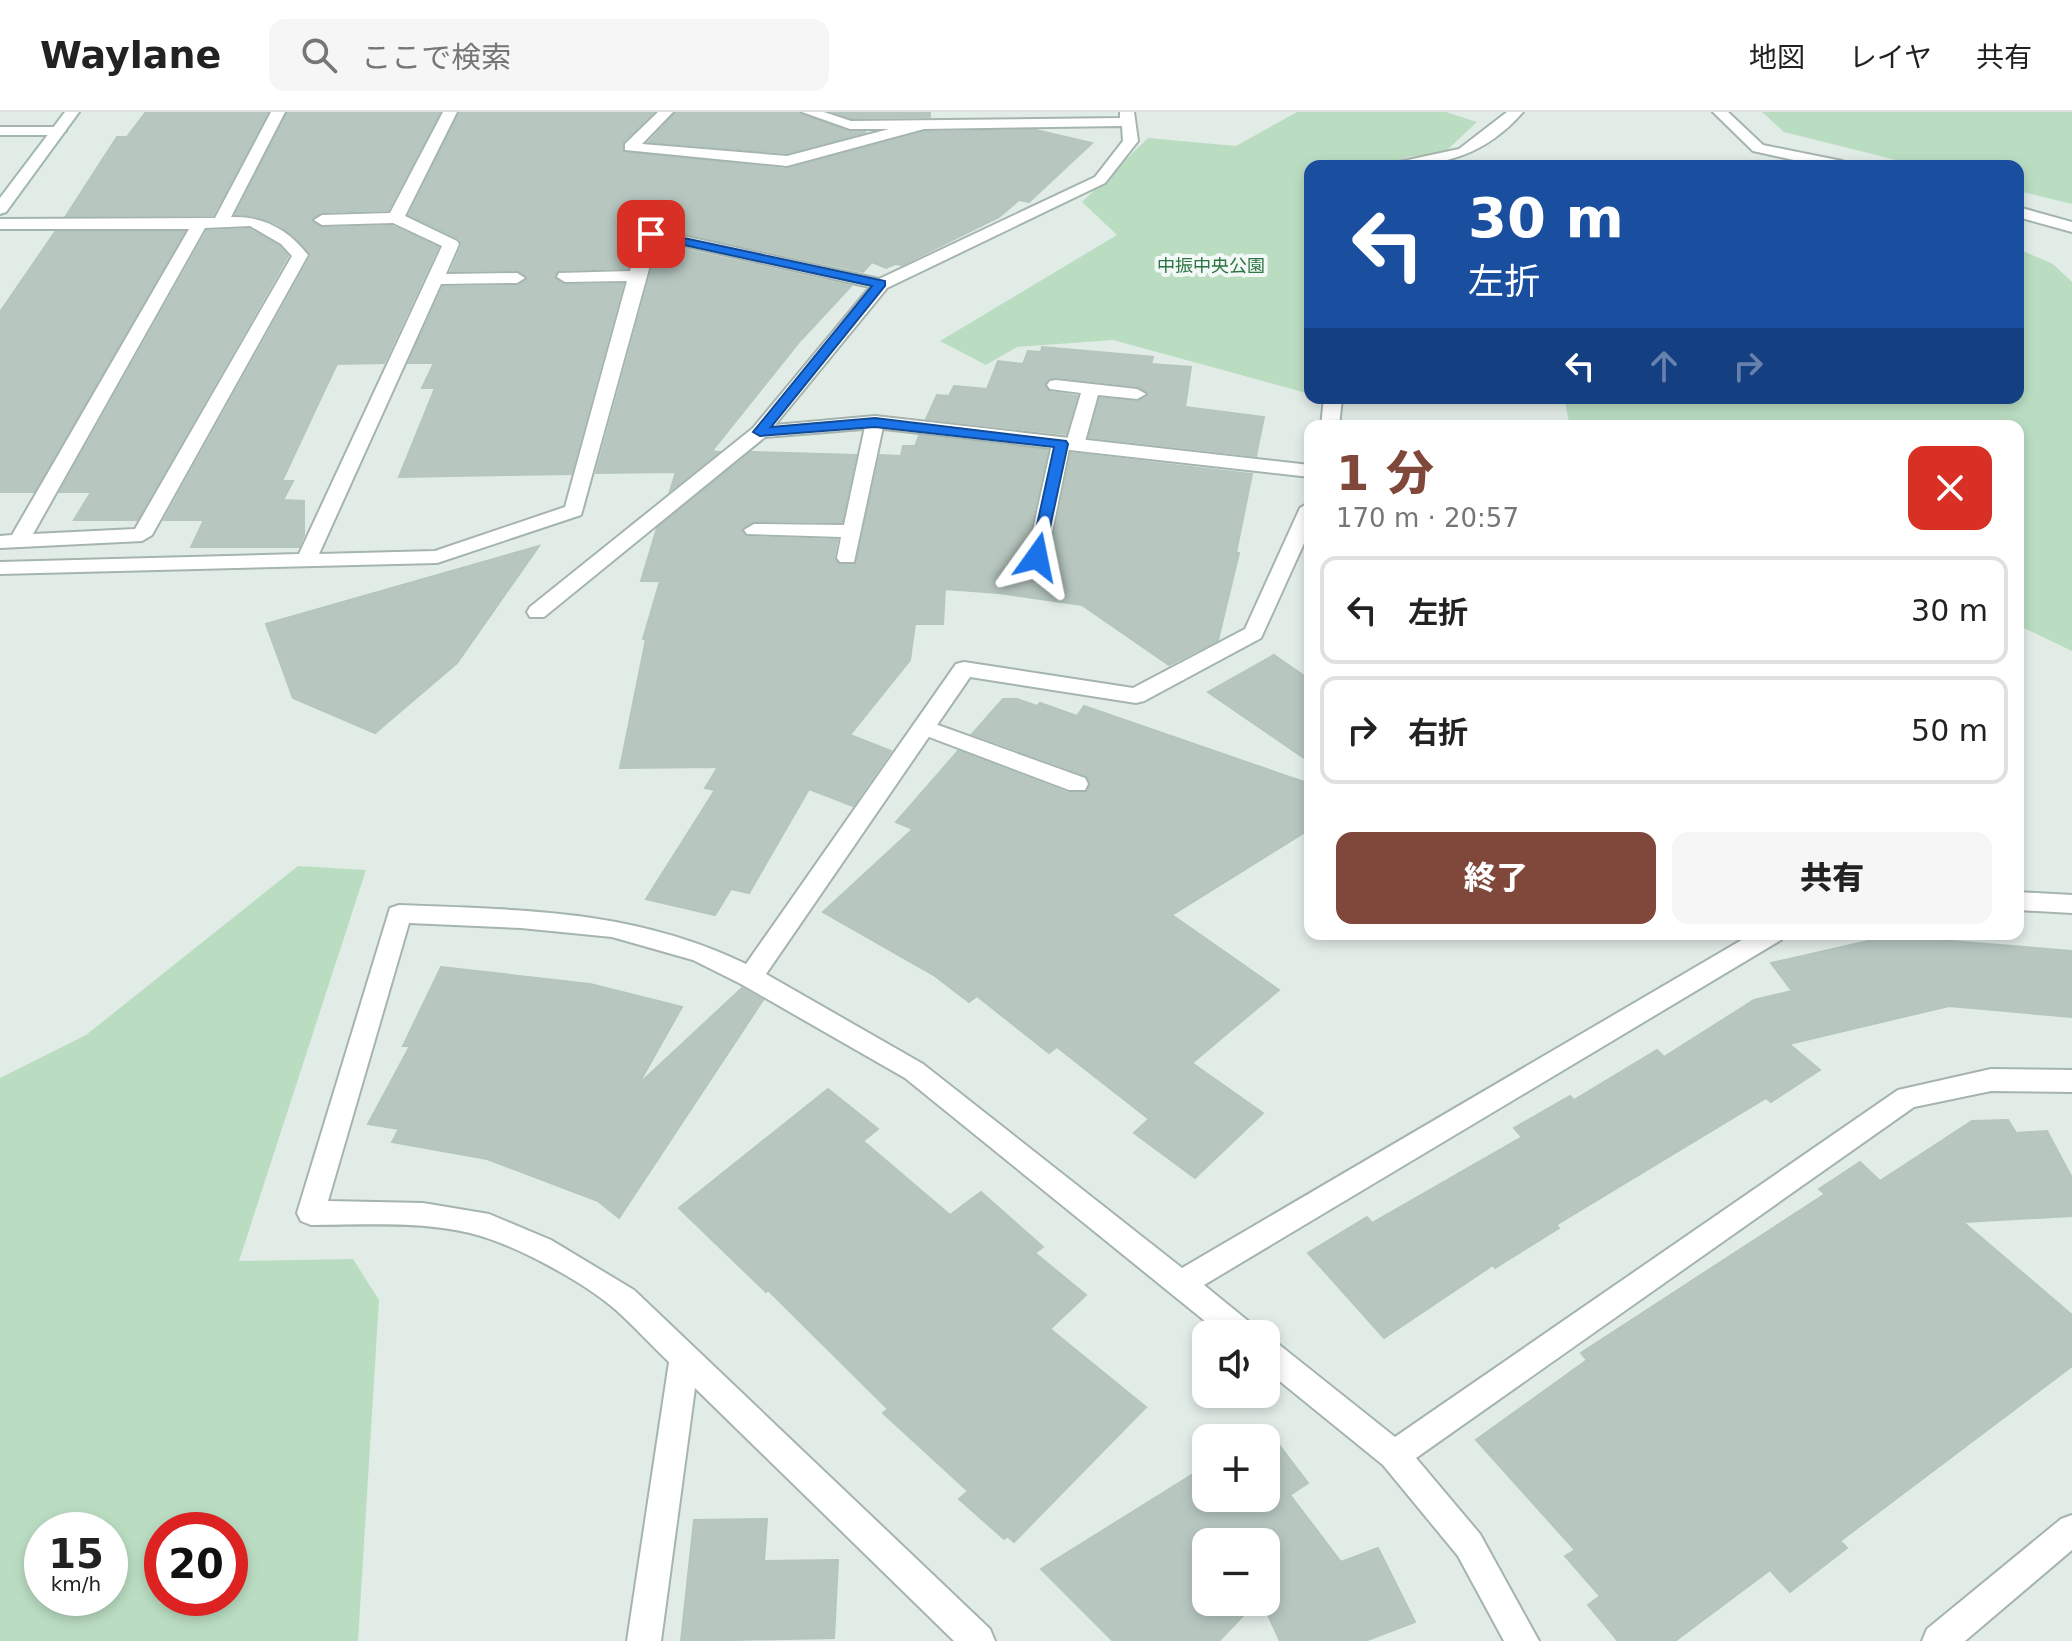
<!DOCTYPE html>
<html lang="ja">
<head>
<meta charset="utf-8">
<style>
  body { margin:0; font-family:"DejaVu Sans","Noto Sans JP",sans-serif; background:#f6f6f6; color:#222; height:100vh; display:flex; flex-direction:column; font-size:30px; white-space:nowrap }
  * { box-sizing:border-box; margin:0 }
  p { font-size:26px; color:#767676 }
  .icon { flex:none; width:44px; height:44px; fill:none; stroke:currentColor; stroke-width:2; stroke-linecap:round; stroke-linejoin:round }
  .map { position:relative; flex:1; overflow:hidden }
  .sheet { position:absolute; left:1304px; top:308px; width:720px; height:520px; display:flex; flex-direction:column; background:#fff; border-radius:16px; box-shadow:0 4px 12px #0003 }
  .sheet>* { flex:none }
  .top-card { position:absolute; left:1304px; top:48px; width:720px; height:244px; border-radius:16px; box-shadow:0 4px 12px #0003; background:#1a4fa0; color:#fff; overflow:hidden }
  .buttons { position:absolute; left:1192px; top:1208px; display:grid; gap:16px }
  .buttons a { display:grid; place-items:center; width:88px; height:88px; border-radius:16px; background:#fff; box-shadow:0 4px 12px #0003; font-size:40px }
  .speed { position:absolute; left:24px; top:1400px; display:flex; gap:16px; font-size:40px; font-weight:700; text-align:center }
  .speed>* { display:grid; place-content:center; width:104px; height:104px; border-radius:50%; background:#fff; box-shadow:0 4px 12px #0003; line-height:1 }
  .speed small { font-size:20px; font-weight:400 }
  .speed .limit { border:12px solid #d22; background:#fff; color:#111 }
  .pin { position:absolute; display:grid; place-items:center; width:68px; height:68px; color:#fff; margin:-34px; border-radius:16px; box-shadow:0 4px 12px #0006 }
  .me { position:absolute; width:88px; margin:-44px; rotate:12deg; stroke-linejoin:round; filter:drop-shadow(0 0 6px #0008) }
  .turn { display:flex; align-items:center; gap:28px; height:168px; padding:0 32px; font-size:36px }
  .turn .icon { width:104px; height:104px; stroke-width:2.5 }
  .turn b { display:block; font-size:56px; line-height:68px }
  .lanes { display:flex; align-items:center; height:76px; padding:0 32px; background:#0003; justify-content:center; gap:40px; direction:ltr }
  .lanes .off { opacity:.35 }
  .round { display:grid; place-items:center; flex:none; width:84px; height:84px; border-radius:16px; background:#f6f6f6 }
  .headline { display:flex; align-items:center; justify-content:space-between; height:136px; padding:0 32px }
  h1 { font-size:48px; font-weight:800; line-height:60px; color:#80483b }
  .primary-button { display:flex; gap:16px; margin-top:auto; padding:16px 32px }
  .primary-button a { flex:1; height:92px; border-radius:16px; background:#80483b; color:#fff; font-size:32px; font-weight:800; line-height:92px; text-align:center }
  .primary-button a+a { background:#f6f6f6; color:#222 }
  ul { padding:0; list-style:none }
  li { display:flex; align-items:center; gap:24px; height:108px; margin:0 16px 12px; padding:0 16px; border:4px solid #e0e0e0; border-radius:16px }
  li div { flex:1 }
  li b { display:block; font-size:30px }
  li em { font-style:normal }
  header { display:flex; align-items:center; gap:48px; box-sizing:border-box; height:112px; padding:0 40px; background:#fff; border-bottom:2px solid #e0e0e0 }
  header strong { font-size:38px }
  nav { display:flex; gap:44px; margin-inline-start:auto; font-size:28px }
  .search { width:560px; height:72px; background:#f6f6f6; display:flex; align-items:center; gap:20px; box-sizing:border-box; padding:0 28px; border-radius:16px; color:#767676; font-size:30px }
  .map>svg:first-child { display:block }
  .green { fill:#baddc2; fill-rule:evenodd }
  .building { fill:#b7c7c0; stroke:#b4c6bd; stroke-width:2 }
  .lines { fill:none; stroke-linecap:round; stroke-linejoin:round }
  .lane-casing { stroke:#a5b4ae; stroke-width:4 }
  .street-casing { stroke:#a5b4ae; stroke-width:4 }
  .secondary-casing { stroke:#a0b8ae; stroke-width:4 }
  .lane { fill:#fff; fill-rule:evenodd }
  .street { fill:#fff; fill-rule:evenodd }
  .secondary { fill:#fff; fill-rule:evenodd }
  .route { fill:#1a73e8; stroke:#114b97; stroke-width:2 }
  .labels { text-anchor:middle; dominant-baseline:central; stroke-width:8; stroke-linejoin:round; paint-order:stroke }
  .far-park-label { font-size:18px; fill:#2c7444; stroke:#f2f8f5 }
</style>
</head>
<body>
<header>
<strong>Waylane</strong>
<div class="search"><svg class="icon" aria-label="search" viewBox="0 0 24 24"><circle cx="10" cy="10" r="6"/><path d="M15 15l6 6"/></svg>ここで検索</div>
<nav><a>地図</a><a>レイヤ</a><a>共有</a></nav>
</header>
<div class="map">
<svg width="2072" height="1529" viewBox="0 0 2072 1529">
  <rect width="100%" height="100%" fill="#e2ece7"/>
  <g class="green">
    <polygon points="1297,0 1446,0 1477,10 1444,41 1407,45 1384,54 1310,54 1310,282 1113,228 1017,235 986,253 940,229 1117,123 1082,90 1148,26 1236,34"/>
    <polygon points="1762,0 2072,0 2072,92 2018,79 2018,54 1920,54 1784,20"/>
    <polygon points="2025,140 2053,152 2072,170 2072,539 2018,513 2018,314 1570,314 1564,286 2018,286 2018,141"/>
    <path d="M 298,754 L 366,758 L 239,1149 L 353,1147 L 379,1188 L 358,1529 L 0,1529 L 0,966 L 86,923 ZM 110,1418 L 110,1486 L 42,1486 L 42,1418 ZM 230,1418 L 230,1486 L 162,1486 L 162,1418 Z"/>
  </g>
  <g class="building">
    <polygon points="146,0 268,0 213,103 66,104 117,25 127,25"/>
    <polygon points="288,0 440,0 388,98 322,100 311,107 322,116 392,114 438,135 384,251 337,252 318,292 282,369 293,369 283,388 304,389 304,423 299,435 191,435 204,408 164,408 311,144 294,124 276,111 255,104 236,102"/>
    <polygon points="460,0 654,0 623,30 623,40 787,57 924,20 1036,18 1092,31 1029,90 1019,88 999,105 902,153 895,152 886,156 872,150 863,160 649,114 640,121 628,156 559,158 554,164 565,173 623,172 571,362 399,365 435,276 422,276 434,251 408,251 443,175 517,174 528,167 517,158 451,159 462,133 460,127 409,103"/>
    <polygon points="676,0 799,0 849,20 866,20 787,41 649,30"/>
    <polygon points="833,0 930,0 930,5 851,6"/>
    <polygon points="249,117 279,134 288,144 137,408 74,408 91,380 60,380 207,119"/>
    <polygon points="55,120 184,120 34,380 0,380 0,200"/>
    <polygon points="659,132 851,174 800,229 712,339 719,340 670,379 676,360 596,361"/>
    <polygon points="1042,235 1153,245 1151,252 1191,255 1185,295 1264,305 1256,344 1089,325 1100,286 1138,290 1149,281 1137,274 1056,265 1048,267 1044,273 1050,280 1077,284 1066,322 926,307 937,283 949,284 954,274 987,277 998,249 1023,252 1028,239 1041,240"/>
    <polygon points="919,324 1048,338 1024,444 1035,454 1050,446 1071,341 1252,362 1236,441 1239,441 1218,528 1169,553 1082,493 999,481 945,477 943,512 915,512 910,548 850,623 891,639 853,694 809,677 749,781 731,777 715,803 646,787 715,678 705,676 718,655 620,656 646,527 643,527 660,469 641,469 657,416 751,340 856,343 842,410 754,409 741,417 747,425 837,428 834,445 838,452 856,452 880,343 901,344 903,334 915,334"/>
    <polygon points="539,434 457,551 375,621 293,586 266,512"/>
    <polygon points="1274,543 1310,568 1310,650 1208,580"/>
    <polygon points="1003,587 1017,587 1037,594 1040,591 1077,604 1084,594 1310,672 1310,717 1172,803 1279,878 1192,951 1263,1001 1195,1066 1134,1021 1149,1007 1057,935 1049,941 977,884 969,890 935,864 823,800 913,717 896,710 958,639 1068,681 1088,679 1091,671 1086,663 972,622"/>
    <polygon points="1890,824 2072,839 2072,905 1949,894 1789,932 1820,958 1771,990 1766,986 1556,1113 1559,1116 1495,1156 1493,1153 1384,1226 1308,1141 1367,1105 1372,1111 1522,1025 1514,1016 1570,984 1574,988 1657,938 1664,945 1754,888 1792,879 1771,851"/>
    <polygon points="441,855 590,872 682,895 638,973 742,876 763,888 619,1106 598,1089 487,1047 392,1030 399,1017 368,1012 410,934 403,934"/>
    <polygon points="828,977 878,1017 863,1029 950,1103 981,1080 1043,1135 1035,1141 1086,1183 1050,1217 1146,1295 1014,1430 1007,1424 1004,1427 959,1387 968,1379 883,1301 888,1297 768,1178 766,1180 679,1096"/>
    <polygon points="2008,1008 2016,1021 2047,1019 2072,1066 2072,1104 1963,1110 2072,1203 2072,1254 1840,1429 1847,1436 1790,1480 1770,1458 1675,1529 1618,1529 1588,1493 1600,1484 1565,1444 1575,1438 1476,1328 1587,1248 1581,1241 1825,1082 1819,1077 1860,1050 1880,1069 1972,1009"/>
    <polygon points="1266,1316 1308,1371 1290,1383 1341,1450 1378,1436 1415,1510 1365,1529 1280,1529 1262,1490 1266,1490 1266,1430 1206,1430 1206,1490 1256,1490 1219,1529 1113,1529 1041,1457 1206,1354 1206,1386 1266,1386 1266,1326 1250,1326"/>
    <polygon points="767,1407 764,1449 838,1448 834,1526 681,1529 694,1408"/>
  </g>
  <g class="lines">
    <g class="lane-casing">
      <g id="lane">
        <path d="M 1507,0 L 1523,0 C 1486,42 1446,54 1391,54 L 1394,51 L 1459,37 Z"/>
        <polygon points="1056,268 1137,277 1146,282 1137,287 1098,283 1084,333 1082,337 1069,337 1047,445 1037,451 1027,445 1052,332 1054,328 1067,328 1081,281 1050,277 1047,273 1050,269"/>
        <polygon points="1324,286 1342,286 1339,314 1321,314"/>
        <polygon points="875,304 884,310 854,450 840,450 837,446 841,425 747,422 744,418 754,412 844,413 866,310"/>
        <polygon points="924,608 1085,666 1088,672 1085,678 1069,678 916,620 913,615 916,610"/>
      </g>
    </g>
    <g class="street-casing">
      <g id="street">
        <path d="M 271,0 L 285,0 L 231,105 C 263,104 288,117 308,143 L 152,423 L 142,429 L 0,436 L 0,424 L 12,423 L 189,117 L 0,117 L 0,107 L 215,106 ZM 250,114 L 281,132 L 292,144 L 135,417 L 33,422 L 205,116 Z"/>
        <polygon points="443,0 457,0 405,104 457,129 459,132 446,162 517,161 525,166 517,171 441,172 319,442 435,439 565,395 627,169 565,170 557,165 559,161 630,159 643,122 651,117 879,167 1095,65 1123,29 1122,14 924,17 787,54 625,38 625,32 658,0 673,0 642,32 787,44 889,17 850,17 802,0 824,0 851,9 1120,6 1120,0 1134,0 1138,29 1105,71 887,176 775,313 875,304 1310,353 1310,365 875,316 765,325 544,505 530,505 527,500 530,495 753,316 870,175 657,128 581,403 437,451 0,462 0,450 299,442 442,134 393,111 322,113 314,108 322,103 390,101"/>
        <polygon points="1713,0 1728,0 1763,33 1842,49 1850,54 1821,54 1753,39"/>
        <polygon points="0,15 59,15 66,19 59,23 0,23"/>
        <polygon points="2018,95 2072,110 2072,120 2018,105"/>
        <path d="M 1310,390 L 1310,418 L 1261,526 L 1144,589 L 1136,591 L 970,565 L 766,862 L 923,952 L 1182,1156 L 1752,822 L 1784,822 L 1781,828 L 1204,1173 L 1253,1213 L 1258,1222 L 1221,1222 L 905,966 L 741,872 L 693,848 L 612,825 L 521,816 L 409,811 L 328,1089 L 423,1091 L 489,1102 L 551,1128 L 634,1178 L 990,1517 L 995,1529 L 954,1529 L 695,1276 L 661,1529 L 627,1529 L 669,1250 C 651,1233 634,1214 616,1198 C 583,1169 512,1131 470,1121 C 418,1109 364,1113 311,1113 L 301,1109 L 297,1101 L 390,796 L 399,793 C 521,798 633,797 746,852 L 956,552 L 964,550 L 1133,576 L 1245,517 L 1300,396 Z"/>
        <polygon points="2018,780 2072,783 2072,801 2018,798"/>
        <polygon points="1991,957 2072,958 2072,980 1991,979 1914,995 1416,1346 1480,1422 1539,1529 1504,1529 1458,1444 1383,1353 1266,1258 1266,1227 1277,1231 1395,1325 1898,978"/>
        <polygon points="2072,1403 2072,1438 1965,1529 1922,1529 1927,1517 2061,1407"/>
      </g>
    </g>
    <g class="secondary-casing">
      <polygon id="secondary" points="65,0 79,0 6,100 0,102 0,86"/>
    </g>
    <use href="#lane" class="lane"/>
    <use href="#street" class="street"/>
    <use href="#secondary" class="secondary"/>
  </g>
  <polygon class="route" points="651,119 885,169 885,174 771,315 875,306 1066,329 1068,332 1043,448 1037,449 1030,445 1054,335 875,315 760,324 753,320 872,174 647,125 647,120"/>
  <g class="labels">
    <g class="far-park-label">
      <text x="1211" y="153">中振中央公園</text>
    </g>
  </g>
</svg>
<div class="buttons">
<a><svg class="icon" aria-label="sound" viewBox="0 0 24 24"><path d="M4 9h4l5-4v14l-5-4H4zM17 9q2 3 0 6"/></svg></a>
<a>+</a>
<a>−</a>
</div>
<div class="speed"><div>15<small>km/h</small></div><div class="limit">20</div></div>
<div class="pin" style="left:651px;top:122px;background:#d93025"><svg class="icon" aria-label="arrive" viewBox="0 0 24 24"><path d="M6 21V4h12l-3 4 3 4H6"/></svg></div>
<svg class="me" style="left:1037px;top:445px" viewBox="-20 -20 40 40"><path d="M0-17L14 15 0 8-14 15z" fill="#1a73e8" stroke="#fff" stroke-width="4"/></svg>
<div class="top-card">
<div class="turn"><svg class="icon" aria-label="left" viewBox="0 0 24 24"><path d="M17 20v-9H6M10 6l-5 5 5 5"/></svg><div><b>30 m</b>左折</div></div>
<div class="lanes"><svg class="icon" aria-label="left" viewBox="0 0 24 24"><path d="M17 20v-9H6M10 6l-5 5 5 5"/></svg><svg class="icon off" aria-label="ahead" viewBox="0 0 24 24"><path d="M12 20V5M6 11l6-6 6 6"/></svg><svg class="icon off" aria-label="right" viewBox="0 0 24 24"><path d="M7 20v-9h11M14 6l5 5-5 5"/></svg></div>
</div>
<section class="sheet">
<div class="headline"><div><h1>1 分</h1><p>170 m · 20:57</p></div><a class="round" style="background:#d93025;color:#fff"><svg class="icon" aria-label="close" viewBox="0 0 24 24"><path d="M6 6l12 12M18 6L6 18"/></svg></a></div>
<ul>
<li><svg class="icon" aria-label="left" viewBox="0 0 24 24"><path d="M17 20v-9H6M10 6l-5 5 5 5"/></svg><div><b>左折</b></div><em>30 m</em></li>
<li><svg class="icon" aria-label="right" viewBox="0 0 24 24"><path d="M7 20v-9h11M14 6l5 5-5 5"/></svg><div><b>右折</b></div><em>50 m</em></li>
</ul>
<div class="primary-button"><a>終了</a><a>共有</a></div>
</section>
</div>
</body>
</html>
